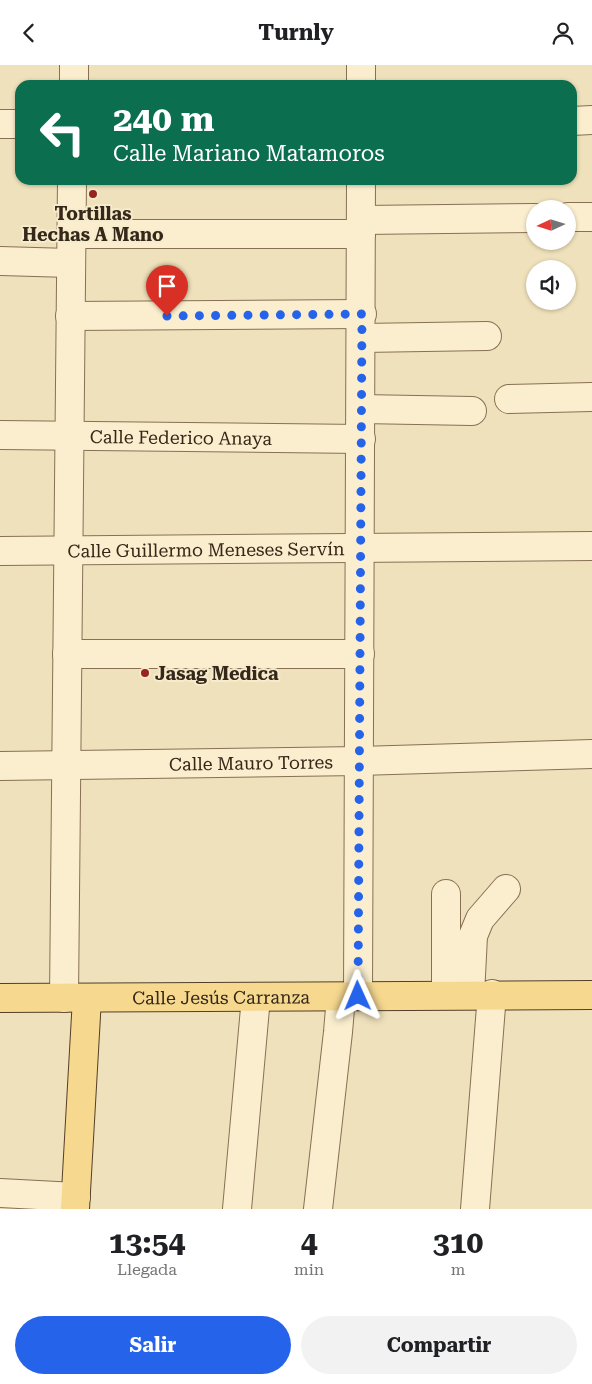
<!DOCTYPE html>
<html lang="es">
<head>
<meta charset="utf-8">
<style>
  body { margin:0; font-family:"Roboto Serif",serif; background:#f2f2f2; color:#202124; height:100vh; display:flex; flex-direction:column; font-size:19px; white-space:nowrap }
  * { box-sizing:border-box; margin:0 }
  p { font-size:16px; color:#757577 }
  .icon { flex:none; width:28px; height:28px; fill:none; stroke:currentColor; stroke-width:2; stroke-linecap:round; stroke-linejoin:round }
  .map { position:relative; height:1144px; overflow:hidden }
  .sheet { display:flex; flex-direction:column; background:#fff; flex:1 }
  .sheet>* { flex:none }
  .hud { position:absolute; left:15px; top:15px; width:562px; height:105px; border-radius:15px; box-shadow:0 1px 4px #0004; background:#0b6e4f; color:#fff; overflow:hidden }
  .needle { width:32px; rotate:266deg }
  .controls { position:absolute; left:526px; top:135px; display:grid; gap:10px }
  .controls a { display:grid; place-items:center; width:50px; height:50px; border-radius:50%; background:#fff; box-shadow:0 1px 4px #0004; font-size:25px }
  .pin { position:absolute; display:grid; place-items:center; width:42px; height:42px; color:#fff; margin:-51px -21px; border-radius:50% 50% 50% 0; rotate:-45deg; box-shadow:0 0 5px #0007 }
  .pin .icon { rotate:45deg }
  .me { position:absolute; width:55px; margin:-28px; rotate:359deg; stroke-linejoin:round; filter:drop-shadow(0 0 4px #0008) }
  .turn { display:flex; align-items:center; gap:18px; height:105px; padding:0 15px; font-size:22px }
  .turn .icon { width:65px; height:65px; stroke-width:2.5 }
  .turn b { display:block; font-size:35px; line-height:42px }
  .eta { display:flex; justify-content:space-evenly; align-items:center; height:85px; text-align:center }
  .eta b { font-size:30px; font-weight:700; line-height:35px }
  .primary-button { display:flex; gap:10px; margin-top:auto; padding:10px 15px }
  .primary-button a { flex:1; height:58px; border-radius:30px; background:#2563eb; color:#fff; font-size:20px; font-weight:700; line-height:58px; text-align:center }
  .primary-button a+a { background:#f2f2f2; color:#202124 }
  header { display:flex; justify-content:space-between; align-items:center; height:65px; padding:0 15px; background:#fff; font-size:22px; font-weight:700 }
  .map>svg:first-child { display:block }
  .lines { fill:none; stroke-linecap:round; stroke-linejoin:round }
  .minor-casing { stroke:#877054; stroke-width:30 }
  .major-casing { stroke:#543e29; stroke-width:30 }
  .minor { stroke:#faeece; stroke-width:28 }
  .major { stroke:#f6d88f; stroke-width:28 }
  .route { stroke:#2563eb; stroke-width:9; stroke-dasharray:0 16.2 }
  .poi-dot { fill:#982422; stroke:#f6ebcb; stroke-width:2 }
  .labels { text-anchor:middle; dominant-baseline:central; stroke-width:4; stroke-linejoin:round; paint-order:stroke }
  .poi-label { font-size:18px; font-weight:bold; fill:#35281a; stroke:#f6ebcb }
  .street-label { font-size:18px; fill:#35281a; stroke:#f6ebcb }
</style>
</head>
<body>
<header><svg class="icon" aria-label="back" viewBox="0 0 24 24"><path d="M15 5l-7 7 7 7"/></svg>Turnly<svg class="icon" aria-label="person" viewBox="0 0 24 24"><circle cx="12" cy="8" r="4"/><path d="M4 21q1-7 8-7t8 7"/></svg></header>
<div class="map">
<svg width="592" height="1144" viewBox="0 0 592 1144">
  <rect width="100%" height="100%" fill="#efe1bb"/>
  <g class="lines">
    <g class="minor-casing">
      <g id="minor">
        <polyline points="74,20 74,0"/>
        <polyline points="361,20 361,0"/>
        <polyline points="572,56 592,55"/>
        <polyline points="0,59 20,59"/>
        <polyline points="568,152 592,152"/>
        <polyline points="362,155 535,153"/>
        <polyline points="70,169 361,169"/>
        <polyline points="0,196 70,198"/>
        <polyline points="70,251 362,249"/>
        <polyline points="362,273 487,271"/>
        <polyline points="509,334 592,332"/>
        <polyline points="361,344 472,346"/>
        <path id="s1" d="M 0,370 L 361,374"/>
        <path id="s2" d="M 0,486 L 592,481"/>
        <polyline points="67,589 360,589"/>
        <path id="s3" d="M 0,701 L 359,696 L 592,689"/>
        <polyline points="446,829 446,930"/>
        <polyline points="470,930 473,871 480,854 506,824"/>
        <polyline points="358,931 361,115"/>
        <polyline points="64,933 72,115"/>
        <polyline points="0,1128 76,1132"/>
        <polyline points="237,1144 256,932"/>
        <polyline points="318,1144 338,967 341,932"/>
        <polyline points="475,1144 492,929"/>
      </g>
    </g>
    <g class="major-casing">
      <g id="major">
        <path id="s4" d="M 0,933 L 592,930"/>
        <polyline points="75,1144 87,933"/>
      </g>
    </g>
    <use href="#minor" class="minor"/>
    <use href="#major" class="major"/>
  </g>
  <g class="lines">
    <polyline class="route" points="167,251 362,249 358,931"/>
  </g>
  <g class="poi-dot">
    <circle cx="93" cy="129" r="5"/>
    <circle cx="145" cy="608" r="5"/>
  </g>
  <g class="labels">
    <g class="poi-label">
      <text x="93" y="148">Tortillas<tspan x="93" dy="21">Hechas A Mano</tspan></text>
      <text x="155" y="608" text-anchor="start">Jasag Medica</text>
    </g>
    <g class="street-label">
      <text stroke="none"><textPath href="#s1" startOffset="181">Calle Federico Anaya</textPath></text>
      <text stroke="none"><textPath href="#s2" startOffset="206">Calle Guillermo Meneses Servín</textPath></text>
      <text stroke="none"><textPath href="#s3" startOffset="251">Calle Mauro Torres</textPath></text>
      <text stroke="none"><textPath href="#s4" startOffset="221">Calle Jesús Carranza</textPath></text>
    </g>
  </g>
</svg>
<div class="controls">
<a><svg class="needle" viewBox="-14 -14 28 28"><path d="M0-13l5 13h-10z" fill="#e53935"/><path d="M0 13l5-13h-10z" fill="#757577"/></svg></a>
<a><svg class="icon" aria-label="sound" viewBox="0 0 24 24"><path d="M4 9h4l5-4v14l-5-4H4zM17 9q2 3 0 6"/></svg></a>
</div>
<div class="pin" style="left:167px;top:251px;background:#d93025"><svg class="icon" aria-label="arrive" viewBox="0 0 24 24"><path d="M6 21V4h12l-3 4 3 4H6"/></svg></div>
<svg class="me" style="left:358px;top:931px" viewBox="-20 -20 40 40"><path d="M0-17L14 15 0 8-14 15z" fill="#2563eb" stroke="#fff" stroke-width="4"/></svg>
<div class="hud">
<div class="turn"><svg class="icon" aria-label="left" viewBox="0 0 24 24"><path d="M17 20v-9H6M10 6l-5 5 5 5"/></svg><div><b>240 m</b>Calle Mariano Matamoros</div></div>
</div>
</div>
<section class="sheet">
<div class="eta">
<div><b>13:54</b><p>Llegada</p></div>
<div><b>4</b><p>min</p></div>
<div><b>310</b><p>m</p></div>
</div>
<div class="primary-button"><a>Salir</a><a>Compartir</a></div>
</section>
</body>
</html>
